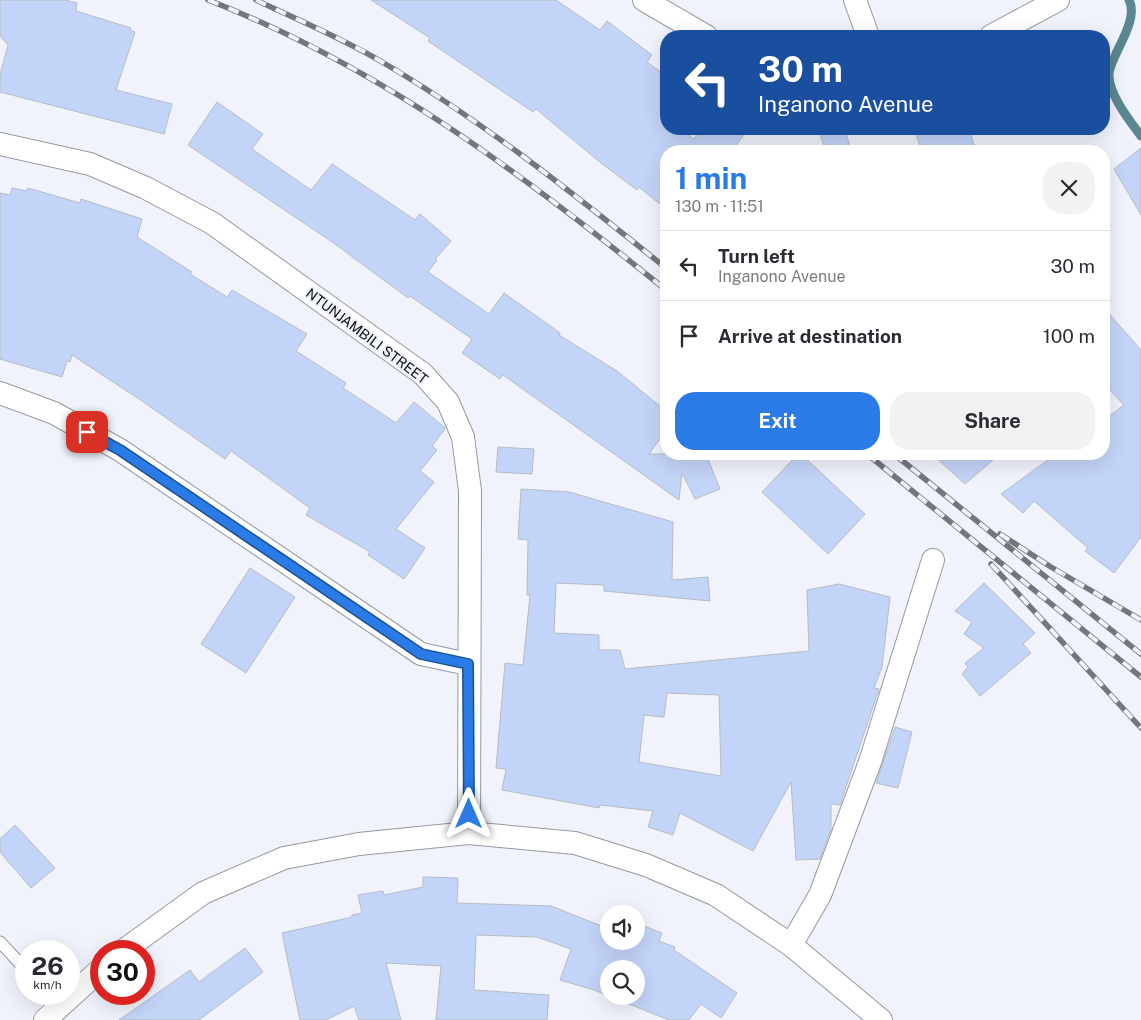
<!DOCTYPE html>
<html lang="en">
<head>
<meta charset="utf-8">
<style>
  body { margin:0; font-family:"Public Sans",sans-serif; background:#f2f2f3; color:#2b2b33; height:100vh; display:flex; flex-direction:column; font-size:19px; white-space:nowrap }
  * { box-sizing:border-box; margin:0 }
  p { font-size:16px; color:#7c7c81 }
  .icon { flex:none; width:28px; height:28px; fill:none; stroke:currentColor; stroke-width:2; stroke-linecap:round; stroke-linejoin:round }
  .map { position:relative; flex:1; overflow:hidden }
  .sheet { position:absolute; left:660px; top:145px; width:450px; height:315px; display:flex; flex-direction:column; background:#fff; border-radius:20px; box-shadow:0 5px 20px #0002 }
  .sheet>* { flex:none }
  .guide { position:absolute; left:660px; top:30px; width:450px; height:105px; border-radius:20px; box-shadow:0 5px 20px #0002; background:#1a4fa0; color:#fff; overflow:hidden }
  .tools { position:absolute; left:600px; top:905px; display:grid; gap:10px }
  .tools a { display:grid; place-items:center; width:45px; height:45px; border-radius:50%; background:#fff; box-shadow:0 5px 20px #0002; font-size:25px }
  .speed { position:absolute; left:15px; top:940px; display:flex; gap:10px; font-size:25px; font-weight:700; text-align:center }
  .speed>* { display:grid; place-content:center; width:65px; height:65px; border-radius:50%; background:#fff; box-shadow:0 5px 20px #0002; line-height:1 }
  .speed small { font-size:12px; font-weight:400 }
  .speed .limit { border:8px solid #d22; background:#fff; color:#111 }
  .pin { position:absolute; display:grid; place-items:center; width:42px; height:42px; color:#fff; margin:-21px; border-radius:10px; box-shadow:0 2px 8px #0006 }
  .me { position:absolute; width:55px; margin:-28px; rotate:0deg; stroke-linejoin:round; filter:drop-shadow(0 0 4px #0008) }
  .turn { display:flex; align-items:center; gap:18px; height:105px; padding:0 15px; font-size:22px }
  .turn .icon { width:65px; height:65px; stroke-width:2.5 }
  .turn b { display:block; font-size:35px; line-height:42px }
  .round { display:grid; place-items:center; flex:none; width:52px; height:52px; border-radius:20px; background:#f2f2f3 }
  .headline { display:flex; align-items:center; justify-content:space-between; height:85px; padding:0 15px }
  h1 { font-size:30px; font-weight:700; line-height:38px; color:#2a7be6 }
  .primary-button { display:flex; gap:10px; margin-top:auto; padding:10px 15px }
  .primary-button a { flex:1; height:58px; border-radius:20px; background:#2a7be6; color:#fff; font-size:20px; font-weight:700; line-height:58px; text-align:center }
  .primary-button a+a { background:#f2f2f3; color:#2b2b33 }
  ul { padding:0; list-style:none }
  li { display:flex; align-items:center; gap:15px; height:70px; padding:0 15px; border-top:1px solid #e1e1e2 }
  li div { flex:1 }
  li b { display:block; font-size:19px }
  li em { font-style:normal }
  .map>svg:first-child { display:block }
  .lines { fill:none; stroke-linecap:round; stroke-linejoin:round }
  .stream { stroke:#5a8790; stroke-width:9 }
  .building { fill:#c3d4f9; stroke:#b7bbc2; fill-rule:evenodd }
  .service-casing { stroke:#9699a0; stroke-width:13 }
  .minor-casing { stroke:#9699a0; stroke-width:24 }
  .service { stroke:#fff; stroke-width:11 }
  .minor { stroke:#fff; stroke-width:22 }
  .rail-casing { stroke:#74767b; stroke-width:5.5 }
  .rail { stroke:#f0f3fb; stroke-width:4; stroke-dasharray:11; stroke-linecap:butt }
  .route-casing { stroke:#1b5096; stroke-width:12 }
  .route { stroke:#2a7be6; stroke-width:9 }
  .labels { text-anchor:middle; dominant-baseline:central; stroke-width:4.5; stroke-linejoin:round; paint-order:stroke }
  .street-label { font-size:14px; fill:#101113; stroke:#f0f3fb }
</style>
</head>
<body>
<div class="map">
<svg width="1141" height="1020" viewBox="0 0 1141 1020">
  <rect width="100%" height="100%" fill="#f0f3fb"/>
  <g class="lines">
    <path class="stream" d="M 1129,0 C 1140,21 1110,56 1109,74 C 1108,94 1130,121 1141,136"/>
  </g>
  <g class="building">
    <polygon points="0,0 65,0 77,3 76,11 131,28 130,30 135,32 116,90 172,104 164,134 0,92 0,75 8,45 0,36"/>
    <polygon points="371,0 556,0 600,30 607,21 652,55 647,62 666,76 666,129 680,129 694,139 701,129 748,129 732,151 666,151 666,209 639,187 637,190 601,163 536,109 533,112 428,41 430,38"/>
    <polygon points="217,102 263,134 252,149 311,190 332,164 415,220 420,214 451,241 435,259 437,260 428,272 489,314 504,293 560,333 559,335 617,371 666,411 666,430 649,454 706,454 720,489 695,499 682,473 679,500 503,375 500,379 462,353 472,339 410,296 408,298 335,244 188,145"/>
    <polygon points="818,129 844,129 852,151 826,151"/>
    <polygon points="914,129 969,129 976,151 922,151"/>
    <polygon points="1141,148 1141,215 1114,169"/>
    <polygon points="12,188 26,191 28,188 80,203 81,199 142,219 137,237 192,272 190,274 227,297 232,290 307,334 296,351 346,383 343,388 396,423 414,402 444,427 445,429 432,446 437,450 420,471 434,482 396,529 425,548 404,579 368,555 370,552 306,515 310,508 231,451 225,459 142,401 72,355 70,362 67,361 62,377 0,359 0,193 10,195"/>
    <polygon points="1104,308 1141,350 1141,537 1114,573 1085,551 1088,548 1034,501 1023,513 1001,494 1056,454 1104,454 1104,420 1124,405 1104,384"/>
    <polygon points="498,447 534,449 532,474 496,472"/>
    <polygon points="798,454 801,454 865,514 828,554 762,492"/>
    <polygon points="932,454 1000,454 965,484"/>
    <path d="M 521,489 L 569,492 L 673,522 L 672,580 L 708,577 L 710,601 L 604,591 L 604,585 L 556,583 L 554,633 L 599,635 L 599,650 L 620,650 L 625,669 L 809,651 L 807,590 L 839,584 L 890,597 L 882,667 L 874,688 L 879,689 L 840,805 L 831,804 L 831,829 L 820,859 L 796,860 L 791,782 L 753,851 L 680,813 L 673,835 L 648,827 L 653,811 L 600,805 L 599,808 L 502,790 L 506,769 L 496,768 L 505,663 L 523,665 L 530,595 L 527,595 L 528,540 L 518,539 ZM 667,693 L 719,695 L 721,776 L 639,762 L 644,715 L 664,717 Z"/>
    <polygon points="250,568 295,597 246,673 201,644"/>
    <polygon points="984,583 1035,633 1023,644 1031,653 980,696 962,674 968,667 965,663 984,648 964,634 972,622 955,611"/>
    <polygon points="895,727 912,732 898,788 876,783"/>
    <polygon points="15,825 55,868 31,888 0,852 0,839"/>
    <path d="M 423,877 L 458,878 L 457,903 L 551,906 L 609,929 L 609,941 L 636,941 L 636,923 L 662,933 L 659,941 L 675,947 L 674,950 L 737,993 L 721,1018 L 701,1004 L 689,1020 L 669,1020 L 594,990 L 560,980 L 571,949 L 537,937 L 476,935 L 474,990 L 549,995 L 547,1020 L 436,1020 L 441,966 L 386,963 L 401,1020 L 359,1020 L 354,1006 L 326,1020 L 300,1020 L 282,933 L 352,917 L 352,915 L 362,913 L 358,895 L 383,891 L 384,895 L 423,887 ZM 609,969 L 636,969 L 636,996 L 609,996 Z"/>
    <polygon points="245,948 263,972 199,1020 119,1020 190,970 199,982"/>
  </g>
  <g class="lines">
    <g class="service-casing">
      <g id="service">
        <polyline points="0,942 26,970"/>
        <polyline points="48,994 60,1006"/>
      </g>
    </g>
    <g class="minor-casing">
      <g id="minor">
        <polyline points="644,0 706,36"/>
        <polyline points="855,0 868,36"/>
        <polyline points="991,36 1058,0"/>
        <polyline points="0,144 90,164 146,188 212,223 423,374 448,402 463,437 470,491 469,833"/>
        <polyline points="0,393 54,413 120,450 421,654 468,664"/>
        <polyline points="791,945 820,895 870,762 933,560"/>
        <polyline points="123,951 203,893 284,858 359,844 469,833 575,843 646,865 716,895 791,945 881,1020"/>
        <polyline points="45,1020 101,969"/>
      </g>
    </g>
    <use href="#service" class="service"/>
    <use href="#minor" class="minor"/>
    <g class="rail-casing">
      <g id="rail">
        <path d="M 208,0 C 379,66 525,176 666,290"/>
        <path d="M 256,0 C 298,20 342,38 382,62 C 483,121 575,195 666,268"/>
        <polyline points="867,454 1141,677"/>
        <polyline points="894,454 1141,654"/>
        <polyline points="1000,534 1051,567 1141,620"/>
        <polyline points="991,564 1141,728"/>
      </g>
    </g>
    <use href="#rail" class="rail"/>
  </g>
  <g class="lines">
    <g class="route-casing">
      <polyline id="route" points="87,432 120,450 421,654 468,664 469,814"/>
    </g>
    <use href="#route" class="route"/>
  </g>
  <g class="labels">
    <g class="street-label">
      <text transform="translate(367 336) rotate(37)">NTUNJAMBILI STREET</text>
    </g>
  </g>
</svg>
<div class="tools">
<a><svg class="icon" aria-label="sound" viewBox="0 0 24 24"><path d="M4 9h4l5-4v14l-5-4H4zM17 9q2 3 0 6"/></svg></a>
<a><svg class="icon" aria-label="search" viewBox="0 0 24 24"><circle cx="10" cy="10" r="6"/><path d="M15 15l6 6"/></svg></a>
</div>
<div class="speed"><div>26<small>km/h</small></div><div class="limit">30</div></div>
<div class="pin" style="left:87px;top:432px;background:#d93025"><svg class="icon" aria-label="arrive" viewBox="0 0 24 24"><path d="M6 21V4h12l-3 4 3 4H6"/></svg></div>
<svg class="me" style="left:469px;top:814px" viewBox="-20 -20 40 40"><path d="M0-17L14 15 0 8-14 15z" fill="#2a7be6" stroke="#fff" stroke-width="4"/></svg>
<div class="guide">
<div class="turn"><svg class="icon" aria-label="left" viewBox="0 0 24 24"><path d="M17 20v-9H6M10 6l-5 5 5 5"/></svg><div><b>30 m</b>Inganono Avenue</div></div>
</div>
<section class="sheet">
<div class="headline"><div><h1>1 min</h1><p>130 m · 11:51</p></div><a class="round"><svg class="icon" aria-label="close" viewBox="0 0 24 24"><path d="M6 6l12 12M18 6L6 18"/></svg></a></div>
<ul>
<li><svg class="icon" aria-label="left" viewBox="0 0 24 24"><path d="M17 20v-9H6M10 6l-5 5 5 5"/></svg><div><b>Turn left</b><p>Inganono Avenue</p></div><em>30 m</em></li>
<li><svg class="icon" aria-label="arrive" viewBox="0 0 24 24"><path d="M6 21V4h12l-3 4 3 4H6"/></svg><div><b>Arrive at destination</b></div><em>100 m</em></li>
</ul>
<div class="primary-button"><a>Exit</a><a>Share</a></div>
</section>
</div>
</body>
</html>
